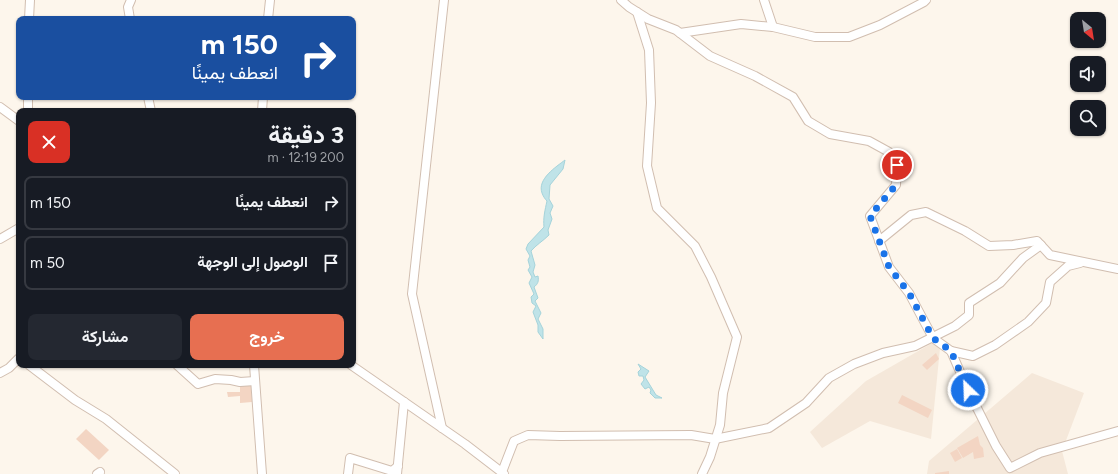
<!DOCTYPE html>
<html lang="ar">
<head>
<meta charset="utf-8">
<style>
  body { margin:0; font-family:Figtree,Vazirmatn,sans-serif; background:#242831; color:#f1f3f6; direction:rtl; height:100vh; display:flex; flex-direction:column; font-size:15px; white-space:nowrap }
  * { box-sizing:border-box; margin:0 }
  p { font-size:13px; color:#9ea1a6 }
  .icon { flex:none; width:22px; height:22px; fill:none; stroke:currentColor; stroke-width:2; stroke-linecap:round; stroke-linejoin:round }
  .map { position:relative; flex:1; overflow:hidden; direction:ltr }
  .panel { position:absolute; left:16px; top:108px; width:340px; height:260px; display:flex; flex-direction:column; background:#171b24; border-radius:8px; box-shadow:0 1px 3px #0004; direction:rtl }
  .panel>* { flex:none }
  .top-card { position:absolute; left:16px; top:16px; width:340px; height:84px; border-radius:8px; box-shadow:0 1px 3px #0004; direction:rtl; background:#1a4fa0; color:#fff; overflow:hidden }
  .needle { width:26px; rotate:150deg }
  .tools { position:absolute; left:1070px; top:12px; display:grid; gap:8px }
  .tools a { display:grid; place-items:center; width:36px; height:36px; border-radius:8px; background:#171b24; box-shadow:0 1px 3px #0004; font-size:20px }
  .pin { position:absolute; display:grid; place-items:center; width:34px; height:34px; color:#fff; margin:-17px; border:2px solid #fff; border-radius:50%; box-shadow:0 1px 4px #0007 }
  .me { position:absolute; width:44px; margin:-22px; rotate:336deg; stroke-linejoin:round; filter:drop-shadow(0 0 3px #0008) }
  .turn { display:flex; align-items:center; gap:14px; height:84px; padding:0 12px; font-size:18px }
  .turn .icon { width:52px; height:52px; stroke-width:2.5 }
  .turn b { display:block; font-size:28px; line-height:34px }
  .round { display:grid; place-items:center; flex:none; width:42px; height:42px; border-radius:8px; background:#242831 }
  .summary { display:flex; align-items:center; justify-content:space-between; height:68px; padding:0 12px }
  h1 { font-size:24px; font-weight:700; line-height:30px }
  .button { display:flex; gap:8px; margin-top:auto; padding:8px 12px }
  .button a { flex:1; height:46px; border-radius:8px; background:#e76f51; color:#fff; font-size:16px; font-weight:700; line-height:46px; text-align:center }
  .button a+a { background:#242831; color:#f1f3f6 }
  ul { padding:0; list-style:none }
  li { display:flex; align-items:center; gap:12px; height:54px; margin:0 8px 6px; padding:0 4px; border:2px solid #363941; border-radius:8px }
  li div { flex:1 }
  li b { display:block; font-size:15px }
  li em { font-style:normal }
  .map>svg:first-child { display:block }
  .residential { fill:#f5e8da }
  .water { fill:#bfe3e8; stroke:#a5d3da }
  .building { fill:#f3d5c3 }
  .lines { fill:none; stroke-linecap:round; stroke-linejoin:round }
  .minor-casing { stroke:#d1beb0; stroke-width:10 }
  .minor { stroke:#fff; stroke-width:8 }
  .route { stroke:#1a73e8; stroke-width:7; stroke-dasharray:0 12.6 }
</style>
</head>
<body>
<div class="map">
<svg width="1118" height="474" viewBox="0 0 1118 474">
  <rect width="100%" height="100%" fill="#fdf6ec"/>
  <g class="residential">
    <polygon points="941,338 931,439 870,421 822,448 810,432 866,381"/>
    <polygon points="1032,373 1084,393 1062,451 1068,474 927,474 929,461"/>
  </g>
  <g class="water">
    <path d="M 565,160 L 563,169 L 550,185 L 549,199 L 553,206 L 550,213 L 552,219 L 548,230 L 549,235 C 543,241 536,245 531,251 L 535,265 L 533,272 L 535,277 L 538,276 C 539,281 538,284 534,287 L 538,298 L 535,301 L 541,313 L 538,319 L 543,329 L 543,339 L 538,332 L 538,325 L 533,312 L 536,306 L 532,303 L 531,297 L 534,294 L 529,283 L 532,277 L 528,270 L 530,267 L 528,260 L 530,256 L 526,249 L 528,244 L 544,227 C 543,218 545,210 547,201 C 545,199 543,196 542,193 C 537,179 556,167 565,160 Z"/>
    <polygon points="638,364 649,371 645,377 656,395 662,398 655,398 650,393 651,390 649,387 645,389 641,384 644,380 643,376 639,376 638,372 641,369"/>
  </g>
  <g class="building">
    <polygon points="936,353 939,359 927,370 922,365"/>
    <polygon points="240,385 251,385 252,402 240,403 240,396 228,397 227,392 240,392"/>
    <polygon points="902,395 932,410 928,418 898,403"/>
    <polygon points="86,429 109,450 99,460 76,439"/>
    <polygon points="978,436 980,445 983,448 984,457 974,459 973,452 963,458 957,448"/>
    <polygon points="957,449 962,458 955,462 950,453"/>
    <polygon points="949,471 949,474 935,474 935,473"/>
  </g>
  <g class="lines">
    <g class="minor-casing">
      <g id="minor">
        <polyline points="621,0 629,7 648,19 676,30 710,56 755,76 793,97 808,121 830,134 869,141 889,152 897,165 896,185 870,216 889,267 909,293 933,338 951,351 968,390 996,446 1010,468 1040,453 1118,431"/>
        <polyline points="764,0 773,27"/>
        <polyline points="637,12 649,50 651,103 647,166 657,208 695,246 711,277 737,337 723,393 720,425 710,457 702,474"/>
        <polyline points="29,19 30,0"/>
        <polyline points="130,19 128,7 131,0"/>
        <polyline points="268,19 270,0"/>
        <polyline points="680,33 741,24 773,27 815,37 849,37 880,25 924,2 926,0"/>
        <polyline points="148,97 151,111"/>
        <polyline points="0,107 19,121"/>
        <polyline points="28,111 28,97"/>
        <polyline points="262,111 263,97"/>
        <polyline points="0,239 19,228"/>
        <polyline points="879,241 911,215 926,212 965,231 989,246 1013,245 1037,241 1050,255 1118,269"/>
        <polyline points="951,351 973,356 995,345 1028,322 1046,303 1050,282 1068,266 1080,263"/>
        <polyline points="29,365 75,400 106,419 175,474"/>
        <polyline points="177,365 198,384 215,379 231,380 240,382 255,381"/>
        <polyline points="254,365 262,474"/>
        <polyline points="351,365 465,444 504,474"/>
        <polyline points="0,373 9,368 19,358"/>
        <polyline points="442,428 412,294 444,0"/>
        <polyline points="502,472 514,441 528,435 560,436 691,435 715,439 769,428 806,403 829,378 854,364 883,353 915,346 955,326 969,315 969,303 1000,283 1023,258 1041,245"/>
        <polyline points="97,474 100,472"/>
        <polyline points="348,474 350,458 392,471 398,466"/>
        <polyline points="397,474 404,402"/>
      </g>
    </g>
    <use href="#minor" class="minor"/>
  </g>
  <g class="lines">
    <polyline class="route" points="897,165 896,185 870,216 889,267 909,293 933,338 951,351 968,390"/>
  </g>
</svg>
<div class="tools">
<a><svg class="needle" viewBox="-14 -14 28 28"><path d="M0-13l5 13h-10z" fill="#e53935"/><path d="M0 13l5-13h-10z" fill="#9ea1a6"/></svg></a>
<a><svg class="icon" aria-label="sound" viewBox="0 0 24 24"><path d="M4 9h4l5-4v14l-5-4H4zM17 9q2 3 0 6"/></svg></a>
<a><svg class="icon" aria-label="search" viewBox="0 0 24 24"><circle cx="10" cy="10" r="6"/><path d="M15 15l6 6"/></svg></a>
</div>
<div class="pin" style="left:897px;top:165px;background:#d93025"><svg class="icon" aria-label="arrive" viewBox="0 0 24 24"><path d="M6 21V4h12l-3 4 3 4H6"/></svg></div>
<svg class="me" style="left:968px;top:390px" viewBox="-20 -20 40 40"><circle r="17" fill="#1a73e8" stroke="#fff" stroke-width="3"/><path d="M0-11L8 9 0 5-8 9z" fill="#fff"/></svg>
<div class="top-card">
<div class="turn"><svg class="icon" aria-label="right" viewBox="0 0 24 24"><path d="M7 20v-9h11M14 6l5 5-5 5"/></svg><div><b>150 m</b>انعطف يمينًا</div></div>
</div>
<section class="panel">
<div class="summary"><div><h1>3 دقيقة</h1><p>200 m · 12:19</p></div><a class="round" style="background:#d93025;color:#fff"><svg class="icon" aria-label="close" viewBox="0 0 24 24"><path d="M6 6l12 12M18 6L6 18"/></svg></a></div>
<ul>
<li><svg class="icon" aria-label="right" viewBox="0 0 24 24"><path d="M7 20v-9h11M14 6l5 5-5 5"/></svg><div><b>انعطف يمينًا</b></div><em>150 m</em></li>
<li><svg class="icon" aria-label="arrive" viewBox="0 0 24 24"><path d="M6 21V4h12l-3 4 3 4H6"/></svg><div><b>الوصول إلى الوجهة</b></div><em>50 m</em></li>
</ul>
<div class="button"><a>خروج</a><a>مشاركة</a></div>
</section>
</div>
</body>
</html>
